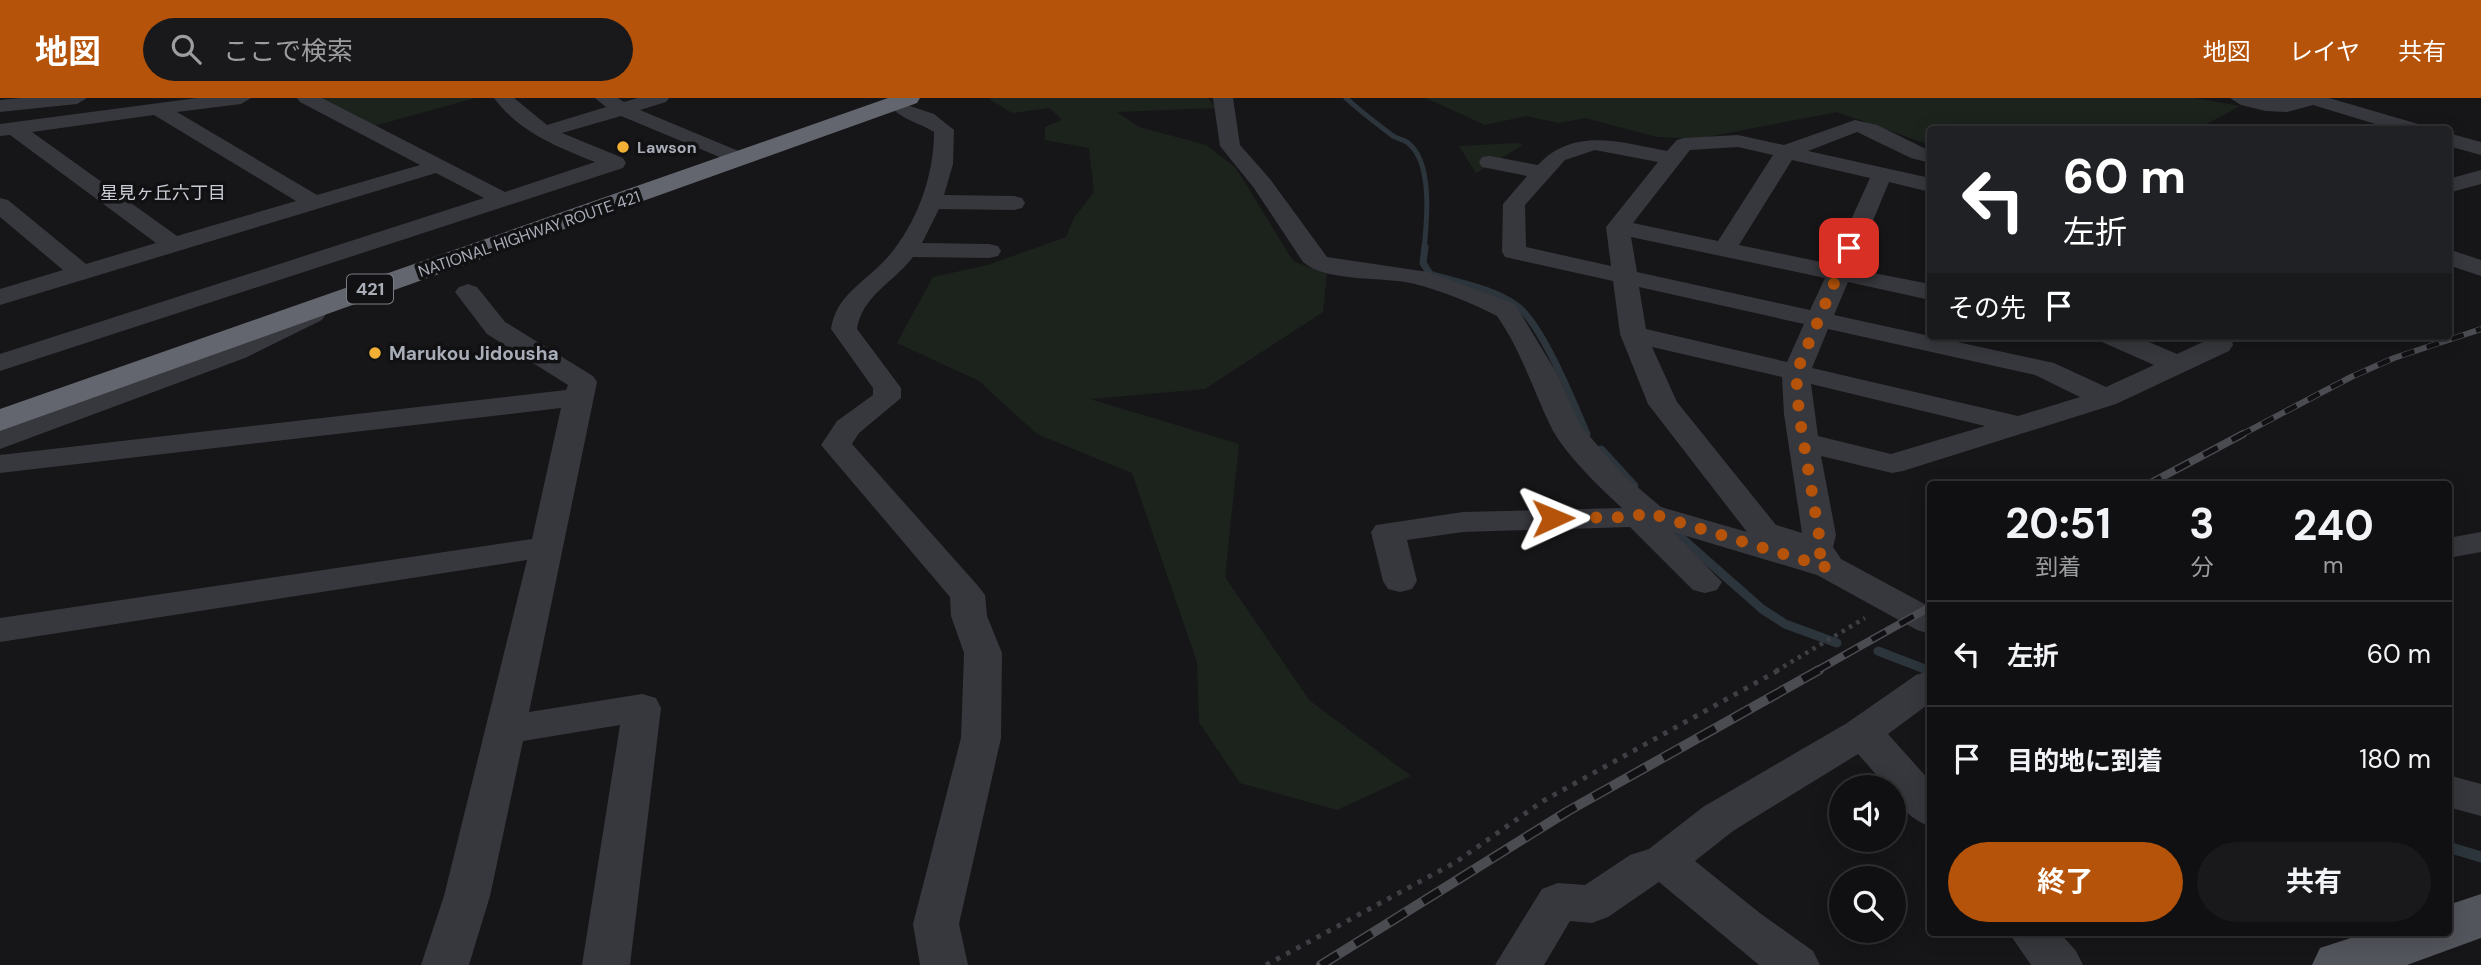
<!DOCTYPE html>
<html lang="ja">
<head>
<meta charset="utf-8">
<style>
  body { margin:0; font-family:"DM Sans","Noto Sans JP",sans-serif; background:#19191b; color:#f1f3f6; height:100vh; display:flex; flex-direction:column; font-size:26px; white-space:nowrap }
  * { box-sizing:border-box; margin:0 }
  p { font-size:23px; color:#9c9d9f }
  .icon { flex:none; width:38px; height:38px; fill:none; stroke:currentColor; stroke-width:2; stroke-linecap:round; stroke-linejoin:round }
  .map { position:relative; flex:1; overflow:hidden }
  .sheet { position:absolute; left:1927px; top:383px; width:525px; height:455px; display:flex; flex-direction:column; background:#101012; border-radius:7px; box-shadow:0 4px 18px #0003,0 0 0 2px #303032 }
  .sheet>* { flex:none }
  .hud { position:absolute; left:1927px; top:28px; width:525px; height:214px; border-radius:7px; box-shadow:0 4px 18px #0003,0 0 0 2px #303032; background:#202124; color:#fff; overflow:hidden }
  .controls { position:absolute; left:1829px; top:677px; display:grid; gap:14px }
  .controls a { display:grid; place-items:center; width:77px; height:77px; border-radius:50%; background:#101012; box-shadow:0 4px 18px #0003,0 0 0 2px #303032; font-size:35px }
  .pin { position:absolute; display:grid; place-items:center; width:60px; height:60px; color:#fff; margin:-30px; border-radius:14px; box-shadow:0 4px 10px #0006 }
  .me { position:absolute; width:77px; margin:-38px; rotate:89deg; stroke-linejoin:round; filter:drop-shadow(0 0 5px #0008) }
  .turn { display:flex; align-items:center; gap:24px; height:147px; padding:0 21px; font-size:32px }
  .turn .icon { width:91px; height:91px; stroke-width:2.5 }
  .turn b { display:block; font-size:49px; line-height:60px }
  .then { display:flex; align-items:center; height:66px; padding:0 21px; background:#0003; gap:14px; font-size:26px }
  .eta { display:flex; justify-content:space-evenly; align-items:center; height:119px; text-align:center }
  .eta b { font-size:42px; font-weight:700; line-height:49px }
  .primary-button { display:flex; gap:14px; margin-top:auto; padding:14px 21px }
  .primary-button a { flex:1; height:80px; border-radius:42px; background:#b45309; color:#fff; font-size:28px; font-weight:700; line-height:80px; text-align:center }
  .primary-button a+a { background:#19191b; color:#f1f3f6 }
  ul { padding:0; list-style:none }
  li { display:flex; align-items:center; gap:21px; height:105px; padding:0 21px; border-top:2px solid #303032 }
  li div { flex:1 }
  li b { display:block; font-size:26px }
  li em { font-style:normal }
  header { display:flex; align-items:center; gap:42px; box-sizing:border-box; height:98px; padding:0 35px; background:#b45309; color:#fff }
  header strong { font-size:33px }
  nav { display:flex; gap:38px; margin-inline-start:auto; font-size:24px }
  .search { width:490px; height:63px; background:#19191b; display:flex; align-items:center; gap:18px; box-sizing:border-box; padding:0 24px; border-radius:38px; color:#9c9d9f; font-size:26px }
  .map>svg:first-child { display:block }
  .green { fill:#1c231d }
  .lines { fill:none; stroke-linecap:round; stroke-linejoin:round }
  .stream-far3 { stroke:#2c353c; stroke-width:5 }
  .stream-far2 { stroke:#2c353c; stroke-width:7 }
  .stream-far1 { stroke:#2c353c; stroke-width:9 }
  .stream { stroke:#2c353c; stroke-width:11 }
  .path-far1 { stroke:#3d3f44; stroke-width:4.5; stroke-dasharray:3.5 5; stroke-linecap:butt }
  .path { stroke:#3d3f44; stroke-width:5; stroke-dasharray:4.5 7; stroke-linecap:butt }
  .minor { fill:#37383d; fill-rule:evenodd }
  .major { fill:#53555c; fill-rule:evenodd }
  .highway { fill:#63666e; fill-rule:evenodd }
  .rail-far2-casing { stroke:#4a4c52; stroke-width:6 }
  .rail-far1-casing { stroke:#4a4c52; stroke-width:8 }
  .rail-casing { stroke:#4a4c52; stroke-width:10 }
  .rail-far2 { stroke:#111113; stroke-width:4.5; stroke-dasharray:13; stroke-linecap:butt }
  .rail-far1 { stroke:#111113; stroke-width:5; stroke-dasharray:16; stroke-linecap:butt }
  .rail { stroke:#111113; stroke-width:7; stroke-dasharray:20; stroke-linecap:butt }
  .route { stroke:#b45309; stroke-width:12; stroke-dasharray:0 21.6 }
  .poi-dot { fill:#f2b134; stroke:#111113; stroke-width:2.5 }
  .labels { text-anchor:middle; dominant-baseline:central; stroke-width:7; stroke-linejoin:round; paint-order:stroke }
  .far-poi-label { font-size:16px; font-weight:bold; fill:#a8adb8; stroke:#111113; text-anchor:start }
  .far-street-label { font-size:16px; fill:#a8adb8; stroke:#111113 }
  .far-neighbourhood-label { font-size:18px; fill:#c9ccd4; stroke:#111113 }
  .shield { fill:#111113; stroke:#7b7e86; stroke-width:2 }
  .shield-label { font-size:18px; font-weight:bold; fill:#a8adb8 }
  .poi-label { font-size:19px; font-weight:bold; fill:#a8adb8; stroke:#111113; text-anchor:start }
</style>
</head>
<body>
<header>
<strong>地図</strong>
<div class="search"><svg class="icon" aria-label="search" viewBox="0 0 24 24"><circle cx="10" cy="10" r="6"/><path d="M15 15l6 6"/></svg>ここで検索</div>
<nav><a>地図</a><a>レイヤ</a><a>共有</a></nav>
</header>
<div class="map">
<svg width="2481" height="867" viewBox="0 0 2481 867">
  <rect width="100%" height="100%" fill="#161618"/>
  <g class="green">
    <polygon points="320,0 475,0 374,28"/>
    <polygon points="993,0 1208,0 1216,10 1117,14 1139,29 1206,47 1236,70 1293,163 1327,176 1323,214 1205,291 1090,301 1239,346 1225,479 1309,602 1411,678 1337,712 1240,685 1199,624 1197,564 1132,375 1037,336 979,283 897,245 933,179 988,167 1066,139 1074,120 1094,94 1089,50 1045,42 1045,29 1062,22 1050,10 1012,15 989,1"/>
    <polygon points="1426,0 2195,0 2240,8 2203,28 2213,31 1930,32 1930,47 1837,14 1696,41 1657,39 1585,20 1559,25 1526,18 1485,27"/>
    <polygon points="1517,45 1523,47 1476,75 1459,48"/>
  </g>
  <g class="lines">
    <path class="stream-far3" d="M 1346,0 C 1361,14 1377,26 1393,38 C 1397,41 1404,41 1408,45 C 1433,64 1427,123 1424,151"/>
    <path class="stream-far2" d="M 1425,149 L 1423,165 L 1430,176 C 1459,185 1492,190 1517,208 C 1542,226 1574,306 1587,336"/>
    <g class="stream-far1">
      <polyline points="1601,352 1634,388"/>
      <polyline points="1668,428 1762,511 1785,526 1837,545"/>
      <polyline points="1878,553 1930,573"/>
    </g>
    <g class="stream">
      <polyline points="1926,572 1930,573"/>
      <polyline points="2448,749 2481,759"/>
    </g>
    <polyline class="path-far1" points="1776,573 1865,520"/>
    <polyline class="path" points="1266,867 1456,764 1543,703 1779,572"/>
    <g class="minor">
      <polygon points="21,0 87,0 77,6 0,14 0,2"/>
      <path d="M 197,0 L 251,0 L 241,6 L 177,14 L 317,97 L 420,67 L 300,4 L 297,0 L 322,0 L 505,94 L 595,64 C 558,49 519,34 494,0 L 514,0 L 547,27 L 606,9 L 595,0 L 618,0 L 624,4 L 638,0 L 669,0 L 666,4 L 640,12 L 748,57 L 752,61 L 748,65 L 734,65 L 621,18 L 562,35 L 623,60 L 626,65 L 623,70 L 0,273 L 0,256 L 484,100 L 436,75 L 0,207 L 0,191 L 63,172 L 0,119 L 0,100 L 8,102 L 86,166 L 156,145 L 10,37 L 0,38 L 0,26 ZM 154,17 L 296,103 L 177,138 L 32,34 Z"/>
      <path d="M 1213,0 L 1233,0 L 1240,47 L 1270,81 L 1327,159 L 1428,174 L 1515,206 L 1556,274 L 1581,328 L 1622,376 L 1661,409 L 1747,434 L 1648,306 L 1620,236 L 1613,183 L 1505,159 L 1502,154 L 1503,106 L 1527,78 L 1482,69 L 1479,64 L 1482,59 L 1490,58 L 1538,67 C 1575,28 1621,45 1667,53 L 1677,42 L 1684,40 L 1738,37 L 1784,47 L 1855,22 L 1877,27 L 1930,53 L 1930,65 L 1911,60 L 1857,34 L 1808,53 L 1930,80 L 1930,94 L 1889,84 L 1853,171 L 1930,186 L 1930,202 L 1848,184 L 1834,217 L 2054,265 L 2106,289 L 2154,267 L 2102,244 L 2099,238 L 2135,238 L 2177,256 L 2205,243 L 2205,238 L 2231,238 L 2233,247 L 2229,253 L 2116,306 L 1903,373 L 1892,375 L 1821,358 L 1836,437 L 1833,449 L 1841,461 L 1930,509 L 1930,536 L 1917,532 L 1817,477 L 1673,434 L 1722,484 L 1717,492 L 1705,495 L 1693,492 L 1630,429 L 1463,434 L 1407,442 L 1417,483 L 1412,491 L 1400,494 L 1388,491 L 1383,483 L 1371,434 L 1376,427 L 1463,414 L 1622,410 C 1600,390 1564,355 1551,329 C 1533,292 1521,252 1497,218 C 1472,205 1442,193 1415,186 C 1384,178 1327,185 1303,164 L 1254,90 L 1220,48 ZM 1738,49 L 1773,57 L 1718,143 L 1633,125 L 1690,52 ZM 1595,52 L 1658,64 L 1606,129 L 1611,168 L 1526,149 L 1525,107 L 1565,62 ZM 1792,62 L 1870,80 L 1831,166 L 1739,147 ZM 1631,139 L 1825,180 L 1810,212 L 1637,174 ZM 1639,189 L 1804,226 L 1787,264 L 1646,231 ZM 1828,231 L 2035,277 L 2080,299 L 2018,318 L 1812,270 ZM 1652,249 L 1782,279 L 1784,316 L 1802,435 L 1776,427 L 1677,304 ZM 1811,286 L 1985,328 L 1891,356 L 1818,338 Z"/>
      <polygon points="2230,0 2329,0 2425,28 2428,32 2395,32 2313,7 2287,14 2266,13 2241,7"/>
      <path d="M 904,6 L 934,16 L 954,32 L 953,66 L 944,97 L 1014,98 L 1022,100 L 1025,105 L 1022,110 L 1014,112 L 939,111 L 922,145 L 989,146 L 998,148 L 1001,153 L 998,158 L 989,160 L 913,159 C 894,184 862,198 857,231 L 901,290 L 901,300 L 859,335 L 852,346 L 979,489 L 985,497 L 987,518 L 1002,555 L 1001,640 L 959,826 L 968,867 L 920,867 L 913,826 L 961,640 L 964,555 L 951,518 L 950,499 L 821,347 L 837,323 L 873,297 L 873,290 L 831,231 C 836,197 864,185 886,161 C 916,128 934,79 934,34 C 922,26 904,22 894,12 L 897,8 Z"/>
      <polygon points="2448,35 2481,44 2481,57 2448,48"/>
      <polygon points="2481,72 2481,86 2448,95 2448,81"/>
      <polygon points="2448,151 2481,162 2481,178 2448,167"/>
      <polygon points="468,186 477,189 505,224 593,278 597,284 529,614 642,596 656,600 661,610 630,867 582,867 620,627 523,643 490,798 469,867 421,867 444,798 527,462 0,544 0,520 532,441 561,310 0,375 0,357 566,292 568,287 487,236 455,194 459,189"/>
      <polygon points="313,208 322,210 326,216 322,222 245,260 0,351 0,332 225,248"/>
      <polygon points="2481,434 2481,454 2448,460 2448,440"/>
      <path d="M 1930,573 L 1930,605 L 1888,636 L 1930,683 L 1930,728 C 1915,724 1894,707 1894,690 L 1888,690 L 1858,656 L 1733,733 L 1695,763 L 1761,816 L 1813,853 L 1820,867 L 1759,867 L 1659,784 L 1608,819 L 1592,825 L 1570,823 L 1544,867 L 1495,867 L 1542,791 L 1558,785 L 1585,787 L 1630,757 L 1649,751 L 1703,709 L 1847,625 L 1916,577 Z"/>
      <polygon points="2448,677 2481,686 2481,718 2448,709"/>
      <polygon points="2009,835 2060,835 2076,853 2083,867 2031,867"/>
    </g>
    <polygon class="major" points="2481,796 2481,840 2407,867 2312,867 2320,850 2366,835 2448,835 2448,807"/>
    <polygon class="highway" points="888,0 920,0 917,5 0,333 0,311"/>
    <g class="rail-far2-casing">
      <polyline id="rail-far2" points="2239,338 2351,279 2394,260 2481,231"/>
    </g>
    <g class="rail-far1-casing">
      <g id="rail-far1">
        <polyline points="2147,387 2243,336"/>
        <polyline points="1816,573 1930,509"/>
      </g>
    </g>
    <g class="rail-casing">
      <polyline id="rail" points="1321,867 1568,713 1819,572"/>
    </g>
    <use href="#rail-far2" class="rail-far2"/>
    <use href="#rail-far1" class="rail-far1"/>
    <use href="#rail" class="rail"/>
  </g>
  <g class="lines">
    <polyline class="route" points="1553,420 1634,419 1646,414 1829,470 1816,449 1819,437 1799,316 1796,275 1849,150"/>
  </g>
  <g class="poi-dot">
    <circle cx="623" cy="49" r="7"/>
    <circle cx="375" cy="255" r="7"/>
  </g>
  <g class="labels">
    <g class="far-poi-label">
      <text x="637" y="49">Lawson</text>
    </g>
    <g class="far-street-label">
      <text transform="translate(529 136) rotate(-19)">NATIONAL HIGHWAY ROUTE 421</text>
    </g>
    <g class="far-neighbourhood-label">
      <text x="163" y="95">星見ヶ丘六丁目</text>
    </g>
    <rect class="shield" x="347" y="176.5" width="46" height="29" rx="5"/>
    <g class="shield-label">
      <text x="370" y="191">421</text>
    </g>
    <g class="poi-label">
      <text x="389" y="255">Marukou Jidousha</text>
    </g>
  </g>
</svg>
<div class="controls">
<a><svg class="icon" aria-label="sound" viewBox="0 0 24 24"><path d="M4 9h4l5-4v14l-5-4H4zM17 9q2 3 0 6"/></svg></a>
<a><svg class="icon" aria-label="search" viewBox="0 0 24 24"><circle cx="10" cy="10" r="6"/><path d="M15 15l6 6"/></svg></a>
</div>
<div class="pin" style="left:1849px;top:150px;background:#d93025"><svg class="icon" aria-label="arrive" viewBox="0 0 24 24"><path d="M6 21V4h12l-3 4 3 4H6"/></svg></div>
<svg class="me" style="left:1553px;top:420px" viewBox="-20 -20 40 40"><path d="M0-17L14 15 0 8-14 15z" fill="#b45309" stroke="#fff" stroke-width="4"/></svg>
<div class="hud">
<div class="turn"><svg class="icon" aria-label="left" viewBox="0 0 24 24"><path d="M17 20v-9H6M10 6l-5 5 5 5"/></svg><div><b>60 m</b>左折</div></div>
<div class="then">その先<svg class="icon" aria-label="arrive" viewBox="0 0 24 24"><path d="M6 21V4h12l-3 4 3 4H6"/></svg></div>
</div>
<section class="sheet">
<div class="eta">
<div><b>20:51</b><p>到着</p></div>
<div><b>3</b><p>分</p></div>
<div><b>240</b><p>m</p></div>
</div>
<ul>
<li><svg class="icon" aria-label="left" viewBox="0 0 24 24"><path d="M17 20v-9H6M10 6l-5 5 5 5"/></svg><div><b>左折</b></div><em>60 m</em></li>
<li><svg class="icon" aria-label="arrive" viewBox="0 0 24 24"><path d="M6 21V4h12l-3 4 3 4H6"/></svg><div><b>目的地に到着</b></div><em>180 m</em></li>
</ul>
<div class="primary-button"><a>終了</a><a>共有</a></div>
</section>
</div>
</body>
</html>
